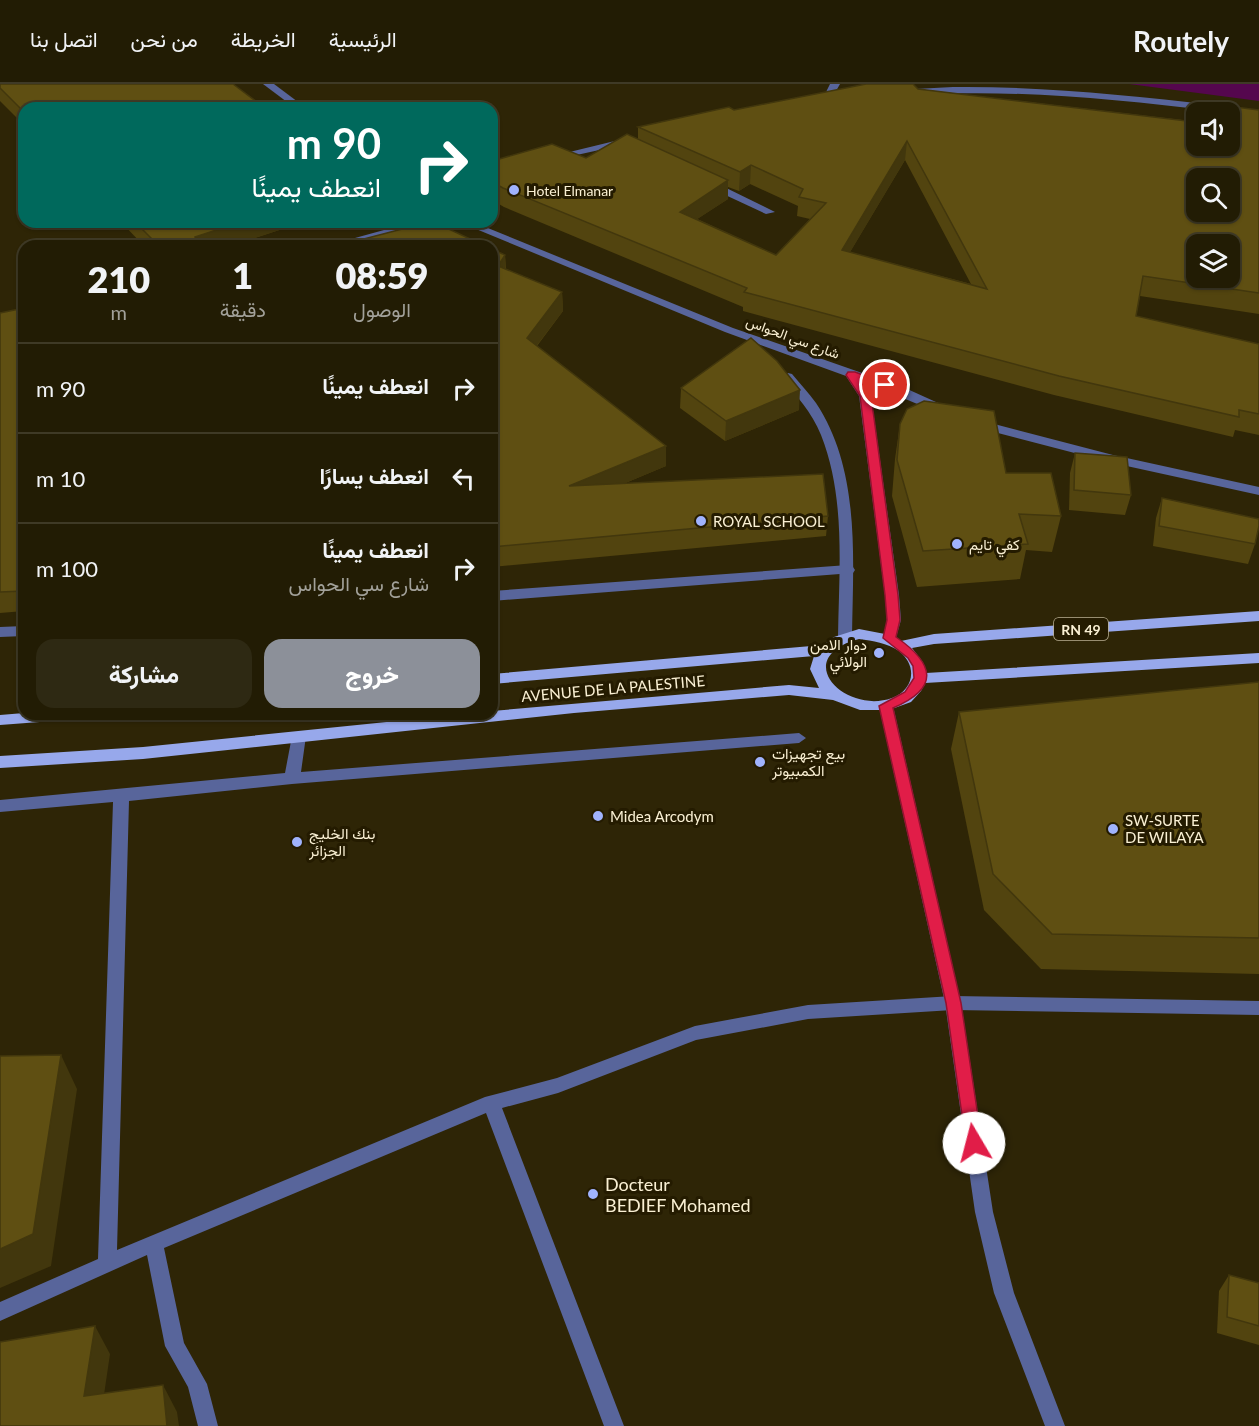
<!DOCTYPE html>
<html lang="ar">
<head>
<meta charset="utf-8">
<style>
  body { margin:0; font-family:Lato,Vazirmatn,sans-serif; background:#2e2913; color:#f1f3f6; direction:rtl; height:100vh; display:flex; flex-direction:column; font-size:22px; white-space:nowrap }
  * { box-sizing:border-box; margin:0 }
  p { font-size:20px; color:#a2a19a }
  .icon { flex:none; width:33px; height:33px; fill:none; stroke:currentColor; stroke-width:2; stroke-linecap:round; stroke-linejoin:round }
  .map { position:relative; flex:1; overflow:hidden; direction:ltr }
  .side { position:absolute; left:18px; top:156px; width:480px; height:480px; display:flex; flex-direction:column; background:#221c04; border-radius:18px; box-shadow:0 2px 4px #0004,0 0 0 2px #3f3a26; direction:rtl }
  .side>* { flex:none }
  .hud { position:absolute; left:18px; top:18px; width:480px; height:126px; border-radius:18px; box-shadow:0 2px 4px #0004,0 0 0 2px #3f3a26; direction:rtl; background:#00695c; color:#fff; overflow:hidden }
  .buttons { position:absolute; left:1186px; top:18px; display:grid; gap:12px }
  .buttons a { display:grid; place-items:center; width:54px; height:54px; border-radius:12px; background:#221c04; box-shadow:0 2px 4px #0004,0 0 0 2px #3f3a26; font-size:30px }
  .pin { position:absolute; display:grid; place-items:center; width:51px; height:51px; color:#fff; margin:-26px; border:3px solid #fff; border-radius:50%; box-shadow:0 2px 6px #0007 }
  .me { position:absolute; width:66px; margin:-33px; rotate:352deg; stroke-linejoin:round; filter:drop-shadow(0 0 4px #0008) }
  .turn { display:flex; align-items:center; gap:21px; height:126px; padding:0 18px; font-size:27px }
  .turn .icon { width:78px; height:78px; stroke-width:2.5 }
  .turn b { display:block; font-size:42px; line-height:51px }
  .eta { display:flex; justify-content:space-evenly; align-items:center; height:102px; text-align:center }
  .eta b { font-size:36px; font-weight:800; line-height:42px }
  .cta { display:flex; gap:12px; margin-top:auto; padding:12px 18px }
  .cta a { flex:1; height:69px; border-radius:18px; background:#8c9099; color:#fff; font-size:24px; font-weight:800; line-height:69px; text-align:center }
  .cta a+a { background:#2e2913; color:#f1f3f6 }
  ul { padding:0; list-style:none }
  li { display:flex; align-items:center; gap:18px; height:90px; padding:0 18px; border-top:2px solid #3f3a26 }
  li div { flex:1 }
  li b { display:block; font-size:22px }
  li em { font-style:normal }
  header { display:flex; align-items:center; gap:36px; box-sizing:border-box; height:84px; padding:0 30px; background:#221c04; border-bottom:2px solid #3f3a26 }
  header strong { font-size:28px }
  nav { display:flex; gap:33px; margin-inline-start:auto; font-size:21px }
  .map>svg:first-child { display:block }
  .green { fill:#55074e }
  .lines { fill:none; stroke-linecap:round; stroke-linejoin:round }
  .service { fill:#58659b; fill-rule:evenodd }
  .minor { fill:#58659b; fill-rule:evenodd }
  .tertiary { fill:#58659b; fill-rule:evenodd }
  .primary { fill:#97a8eb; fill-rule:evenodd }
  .wall { fill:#52440f; fill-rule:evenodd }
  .shaded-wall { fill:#42370d }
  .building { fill:#5f4f12; stroke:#42370d; stroke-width:1.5; fill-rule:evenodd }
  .route { fill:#e11d48; stroke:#92132f; stroke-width:1.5 }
  .poi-dot { fill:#a0b3fd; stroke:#241b00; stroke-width:2 }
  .labels { text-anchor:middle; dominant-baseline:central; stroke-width:6; stroke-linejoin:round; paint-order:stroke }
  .far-poi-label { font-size:14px; fill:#faf0d3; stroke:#241b00; text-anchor:start }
  .far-street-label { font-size:14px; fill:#faf0d3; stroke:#241b00 }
  .shield { fill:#241b00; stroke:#bab094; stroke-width:1.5 }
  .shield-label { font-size:14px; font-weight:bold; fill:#faf0d3 }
  .poi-label { font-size:15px; fill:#faf0d3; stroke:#241b00; text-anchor:start }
  .street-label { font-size:15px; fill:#faf0d3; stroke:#241b00 }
  .near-poi-label { font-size:18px; fill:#faf0d3; stroke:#241b00; text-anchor:start }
</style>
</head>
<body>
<header>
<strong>Routely</strong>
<nav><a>الرئيسية</a><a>الخريطة</a><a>من نحن</a><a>اتصل بنا</a></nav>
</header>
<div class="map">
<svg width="1259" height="1342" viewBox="0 0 1259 1342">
  <rect width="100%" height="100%" fill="#2e2506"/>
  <polygon class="green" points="1129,0 1259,0 1259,17"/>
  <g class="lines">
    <g class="service">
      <polygon points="706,98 714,98 775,128 766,130 706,102"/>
      <polygon points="848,481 853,483 855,486 853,489 492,517 492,507"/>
      <polygon points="24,542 24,552 0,553 0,543"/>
    </g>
    <g class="minor">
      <polygon points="830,0 840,0 831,16 814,18 814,14 824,12"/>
      <path d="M 953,3 C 1040,2 1127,11 1214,21 L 1219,24 L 1214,27 C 1114,15 1016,5 915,11 L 910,8 L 915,5 Z"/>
      <polygon points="627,54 632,57 631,59 554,76 549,73"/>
      <path d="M 401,138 L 415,138 C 397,155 350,162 326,162 L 384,146 Z"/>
      <polygon points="299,647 306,652 301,688 799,649 806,654 799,659 292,700 129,717 117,1166 485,1013 557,994 695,942 808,921 953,912 1259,917 1259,931 953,926 808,935 696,956 558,1009 502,1024 624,1342 604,1342 486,1029 164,1164 184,1259 207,1300 218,1342 198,1342 188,1303 165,1262 147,1171 0,1237 0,1218 98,1175 113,718 0,728 0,716 285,689 292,652"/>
    </g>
    <g class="tertiary">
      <polygon points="263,0 274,0 306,24 295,24"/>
      <polygon points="459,138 473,138 733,244 905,304 947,323 947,329 939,329 862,297 871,312 899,511 901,536 895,557 890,559 883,554 887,536 885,511 859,312 846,292 725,248"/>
      <path d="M 788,289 L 792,290 C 800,300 809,309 816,319 C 861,387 853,475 852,553 L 845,558 L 838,553 C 839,486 846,414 821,351 C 812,328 796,312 782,293 Z"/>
      <polygon points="979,336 1113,371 1259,403 1259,411 1113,379 975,343 973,340"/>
      <polygon points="886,617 893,622 961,919 993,1128 1014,1209 1065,1342 1045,1342 994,1209 975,1128 945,919 879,622"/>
    </g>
    <g class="primary">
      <path d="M 1259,527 L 1259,537 L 934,560 L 912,564 L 922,577 L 926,589 L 1259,569 L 1259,579 L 925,599 L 921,607 L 911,618 L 889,626 L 860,626 L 833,616 L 789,611 L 574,629 L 143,675 L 0,684 L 0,672 L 143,663 L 465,630 L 492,630 L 492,627 L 789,601 L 819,604 L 810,585 L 814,572 L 492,600 L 492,590 L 823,561 L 834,553 L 859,545 L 885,550 L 901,557 L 934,550 ZM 859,555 C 873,557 887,559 899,567 C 918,582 914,606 892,614 C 845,631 789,574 859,555 Z"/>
      <polygon points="24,629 24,630 86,630 79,635 0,641 0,631"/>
    </g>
  </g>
  <g class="wall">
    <polygon points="0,0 24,24 24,41 0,17"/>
    <path d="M 918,5 L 1191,37 L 1196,18 L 1259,26 L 1259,230 L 1140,212 L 1136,232 L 1259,260 L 1259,351 L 1235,346 L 1233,353 L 1054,311 L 743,227 L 743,223 L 504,123 L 492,116 L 492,77 L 586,74 L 638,55 L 638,43 L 734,26 ZM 905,76 L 971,200 L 850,168 ZM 750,100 L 798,122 L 797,132 L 810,135 L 776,171 L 697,135 L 728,115 L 728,103 L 739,107 Z"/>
    <polygon points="121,138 304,138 230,162 144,162"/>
    <polygon points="492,165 505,171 506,185 562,208 563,227 537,262 666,362 666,382 623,400 828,432 826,452 492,483"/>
    <polygon points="24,224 24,527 0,529 0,229"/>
    <polygon points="681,304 799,326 725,357 680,324"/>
    <polygon points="900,340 1006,389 1061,432 1052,468 1026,466 1020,495 917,503 892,412 895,375"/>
    <polygon points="1075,369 1131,411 1125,431 1069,426 1070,389"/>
    <polygon points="1162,414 1255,460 1248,480 1153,462 1156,434"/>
    <polygon points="1259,598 1259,890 1041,885 984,826 951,665 959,628"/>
    <polygon points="1229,1191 1259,1199 1259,1261 1217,1249 1219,1207"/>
  </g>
  <g class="shaded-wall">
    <polygon points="907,57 905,76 840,185 842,166"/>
    <polygon points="751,81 750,100 739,107 740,88"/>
    <polygon points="728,96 728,115 679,147 680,128"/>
    <polygon points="241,138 304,138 230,162 197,162 195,153"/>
    <polygon points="505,171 506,191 498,182"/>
    <polygon points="562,208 563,227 528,273 527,254"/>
    <polygon points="800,306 799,326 725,357 726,337"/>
    <polygon points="666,362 666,382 570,422 569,402"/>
    <polygon points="61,971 77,1005 51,1182 0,1204 0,1165"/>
    <polygon points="95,1242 110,1270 100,1338 84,1312"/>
    <polygon points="163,1301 177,1328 179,1342 167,1342"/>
  </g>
  <g class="building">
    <polygon points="0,0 233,0 265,24 24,24 24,28 0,4"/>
    <path d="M 866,0 L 913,0 L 918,5 L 1195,38 L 1196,18 L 1259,26 L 1259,209 L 1143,192 L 1136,232 L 1259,260 L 1259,330 L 1239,326 L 1239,333 L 1059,292 L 744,208 L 747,204 L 503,104 L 492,98 L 492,77 L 552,60 L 586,74 L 627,50 L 728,96 L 680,128 L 776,171 L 826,119 L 799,113 L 803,105 L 751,81 L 740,88 L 638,43 L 729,23 L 734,26 ZM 1197,28 L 1230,28 L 1230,62 L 1197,62 ZM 907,57 L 987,205 L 842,166 ZM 1197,94 L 1230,94 L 1230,128 L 1197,128 ZM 1197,160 L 1230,160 L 1230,194 L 1197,194 Z"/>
    <polygon points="135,138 241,138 195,153 198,162 159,162"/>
    <polygon points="429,138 434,138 485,162 337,162"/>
    <polygon points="492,165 505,171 498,182 562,208 527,254 666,362 569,402 823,390 828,432 492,463"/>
    <polygon points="24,224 24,507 0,508 0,229"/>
    <polygon points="751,254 777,277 800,306 726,337 681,304"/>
    <polygon points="924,317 994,327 1006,389 1051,389 1061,432 1019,430 1028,460 923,467 897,376 900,340 907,325"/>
    <polygon points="1075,369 1127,373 1131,411 1074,406"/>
    <polygon points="1162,414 1259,435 1259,442 1255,460 1159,442"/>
    <polygon points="1259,598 1259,854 1052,850 993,790 959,628"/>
    <polygon points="61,971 33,1150 0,1165 0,972"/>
    <polygon points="1229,1191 1259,1199 1259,1242 1227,1233"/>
    <polygon points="95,1242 84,1312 163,1301 167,1342 0,1342 0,1258"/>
  </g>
  <path class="route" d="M 848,288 L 855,288 L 890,301 L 885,305 L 861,297 L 871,312 L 898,511 L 900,536 L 896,553 C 935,580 940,604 893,624 L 961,919 L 982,1059 L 980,1064 L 974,1066 L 968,1064 L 966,1059 L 946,919 L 879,622 L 905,608 L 914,594 L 913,582 L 908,574 L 883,554 L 887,536 L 885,511 L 860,312 L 846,291 Z"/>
  <g class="poi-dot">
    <circle cx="514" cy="106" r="6"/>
    <circle cx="701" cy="437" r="6"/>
    <circle cx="957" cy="460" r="6"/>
    <circle cx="879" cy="569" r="6"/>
    <circle cx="760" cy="678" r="6"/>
    <circle cx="598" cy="732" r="6"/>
    <circle cx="1113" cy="745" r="6"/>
    <circle cx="297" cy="758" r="6"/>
    <circle cx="593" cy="1110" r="6"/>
  </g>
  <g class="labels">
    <g class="far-poi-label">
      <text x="526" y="106">Hotel Elmanar</text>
    </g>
    <g class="far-street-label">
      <text transform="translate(793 253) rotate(20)">شارع سي الحواس</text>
    </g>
    <rect class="shield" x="1054" y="534" width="54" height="22" rx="4.5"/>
    <g class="shield-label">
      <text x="1081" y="545">RN 49</text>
    </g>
    <g class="poi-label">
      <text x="713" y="437">ROYAL SCHOOL</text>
      <text x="969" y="460">كفي تايم</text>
      <text x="867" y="560" text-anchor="end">دوار الامن<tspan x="867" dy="17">الولائي</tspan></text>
      <text x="772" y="669">بيع تجهيزات<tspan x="772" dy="17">الكمبيوتر</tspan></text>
      <text x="610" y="732">Midea Arcodym</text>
      <text x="1125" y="736">SW-SURTE<tspan x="1125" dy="17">DE WILAYA</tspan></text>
      <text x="309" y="749">بنك الخليج<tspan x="309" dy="17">الجزائر</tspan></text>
    </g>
    <g class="street-label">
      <text transform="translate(613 604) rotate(-5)">AVENUE DE LA PALESTINE</text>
    </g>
    <g class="near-poi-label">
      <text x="605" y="1100">Docteur<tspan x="605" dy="21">BEDIEF Mohamed</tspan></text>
    </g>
  </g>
</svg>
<div class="buttons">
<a><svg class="icon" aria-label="sound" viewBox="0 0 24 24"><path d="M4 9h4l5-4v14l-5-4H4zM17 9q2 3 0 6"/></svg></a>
<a><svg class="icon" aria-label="search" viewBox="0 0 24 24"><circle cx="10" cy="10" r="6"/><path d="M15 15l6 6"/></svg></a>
<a><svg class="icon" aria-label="layers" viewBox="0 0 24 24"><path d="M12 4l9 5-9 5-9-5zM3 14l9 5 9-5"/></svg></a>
</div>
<div class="pin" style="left:885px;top:301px;background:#d93025"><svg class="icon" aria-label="arrive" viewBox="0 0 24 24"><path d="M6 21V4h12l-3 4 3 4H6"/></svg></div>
<svg class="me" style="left:974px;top:1059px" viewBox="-20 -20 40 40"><circle r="19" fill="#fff"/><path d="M0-13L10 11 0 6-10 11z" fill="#e11d48"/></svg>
<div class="hud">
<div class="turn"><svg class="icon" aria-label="right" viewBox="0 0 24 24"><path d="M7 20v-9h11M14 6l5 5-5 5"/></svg><div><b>90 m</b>انعطف يمينًا</div></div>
</div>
<section class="side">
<div class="eta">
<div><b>08:59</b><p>الوصول</p></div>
<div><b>1</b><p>دقيقة</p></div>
<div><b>210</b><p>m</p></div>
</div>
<ul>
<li><svg class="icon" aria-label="right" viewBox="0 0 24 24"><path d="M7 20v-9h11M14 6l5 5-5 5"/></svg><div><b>انعطف يمينًا</b></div><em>90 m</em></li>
<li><svg class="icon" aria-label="left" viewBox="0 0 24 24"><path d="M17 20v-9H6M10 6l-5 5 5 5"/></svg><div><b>انعطف يسارًا</b></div><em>10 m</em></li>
<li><svg class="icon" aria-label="right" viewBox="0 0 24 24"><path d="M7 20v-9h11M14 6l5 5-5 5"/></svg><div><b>انعطف يمينًا</b><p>شارع سي الحواس</p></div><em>100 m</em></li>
</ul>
<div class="cta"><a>خروج</a><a>مشاركة</a></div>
</section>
</div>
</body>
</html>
